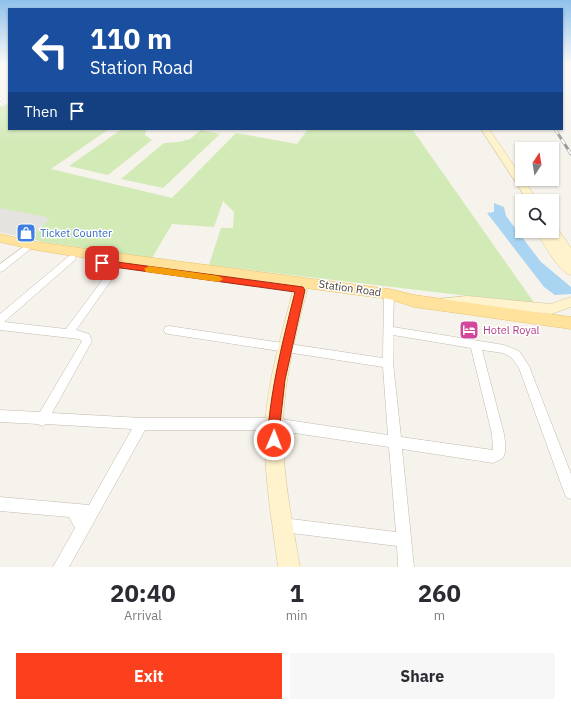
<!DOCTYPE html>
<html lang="en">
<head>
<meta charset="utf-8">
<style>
  body { margin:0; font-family:"IBM Plex Sans",sans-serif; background:#f7f7f7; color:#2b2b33; height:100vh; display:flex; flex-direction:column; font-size:15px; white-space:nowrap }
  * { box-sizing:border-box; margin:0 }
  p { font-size:13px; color:#7c7c81 }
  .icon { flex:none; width:22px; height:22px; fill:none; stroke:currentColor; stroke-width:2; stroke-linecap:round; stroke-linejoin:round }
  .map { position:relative; height:567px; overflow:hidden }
  .sheet { display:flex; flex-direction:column; background:#fff; flex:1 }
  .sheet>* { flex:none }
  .hud { position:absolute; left:8px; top:8px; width:555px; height:122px; border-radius:0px; box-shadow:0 1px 3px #0004; background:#1a4fa0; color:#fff; overflow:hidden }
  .needle { width:26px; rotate:12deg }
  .controls { position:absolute; left:515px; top:142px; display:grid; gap:8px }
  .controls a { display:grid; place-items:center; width:44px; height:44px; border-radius:0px; background:#fff; box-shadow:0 1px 3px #0004; font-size:20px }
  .pin { position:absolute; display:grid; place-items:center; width:34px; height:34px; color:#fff; margin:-17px; border-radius:8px; box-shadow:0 2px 6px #0006 }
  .me { position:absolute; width:44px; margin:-22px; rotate:1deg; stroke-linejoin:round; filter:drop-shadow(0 0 3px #0008) }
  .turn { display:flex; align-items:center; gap:14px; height:84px; padding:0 16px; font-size:18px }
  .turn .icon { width:52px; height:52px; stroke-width:2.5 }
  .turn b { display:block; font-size:28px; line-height:34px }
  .then { display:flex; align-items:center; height:38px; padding:0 16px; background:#0003; gap:8px; font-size:15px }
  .eta { display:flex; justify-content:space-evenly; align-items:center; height:68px; text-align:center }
  .eta b { font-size:24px; font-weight:800; line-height:28px }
  .cta { display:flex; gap:8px; margin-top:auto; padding:8px 16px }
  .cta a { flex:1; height:46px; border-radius:0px; background:#fc3f1d; color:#fff; font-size:16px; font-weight:800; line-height:46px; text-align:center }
  .cta a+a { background:#f7f7f7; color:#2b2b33 }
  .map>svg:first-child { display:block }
  .green { fill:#d2eab5 }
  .parking { fill:#e5e3e0 }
  .water { fill:#a9d4f2 }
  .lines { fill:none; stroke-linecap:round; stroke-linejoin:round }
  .street-casing { stroke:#c2bbae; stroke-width:1 }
  .secondary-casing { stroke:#d6c79b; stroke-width:1 }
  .primary-casing { stroke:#e6c16a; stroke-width:1 }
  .street { fill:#fff; fill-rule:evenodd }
  .secondary { fill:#fff3cd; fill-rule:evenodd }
  .primary { fill:#ffe39c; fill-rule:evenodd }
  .rail-casing { stroke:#9a9a9a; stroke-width:3 }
  .rail { stroke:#fff; stroke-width:2; stroke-dasharray:6; stroke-linecap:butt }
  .route { fill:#fc3f1d; stroke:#a42913 }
  .slow { fill:#f59e0b }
  .labels { text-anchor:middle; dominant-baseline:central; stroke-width:3; stroke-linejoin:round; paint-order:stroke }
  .shop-label { font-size:11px; fill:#366cbe; stroke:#fff; text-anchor:start }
  .street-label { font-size:11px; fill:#4b4439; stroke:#fff }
  .hotel-label { font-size:11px; fill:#b23c85; stroke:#fff; text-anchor:start }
</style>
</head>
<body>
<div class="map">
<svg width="571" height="567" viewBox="0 0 571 567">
  <rect width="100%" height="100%" fill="#f6f3ec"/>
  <g class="green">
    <polygon points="9,103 9,129 109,129 51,169 172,198 236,133 297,144 308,129 412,129 535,304 209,265 221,228 233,228 234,212 223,201 214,227 172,224 152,258 44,242 0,232 0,107"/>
    <polygon points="122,129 146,129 145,135 152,140 108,175 69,166"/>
    <polygon points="201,130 220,134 163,188 121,179 164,143 179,142 190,139"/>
  </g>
  <polygon class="parking" points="0,208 46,217 49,219 47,222 29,239 0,232"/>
  <polygon class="water" points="494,203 504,207 506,216 541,262 571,287 571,294 555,295 544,287 487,213 494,212"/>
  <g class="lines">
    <g class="street-casing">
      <g id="street">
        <polygon points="0,64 3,64 0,66"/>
        <polygon points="0,96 3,99 0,101"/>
        <polygon points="30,242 33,243 34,245 33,247 3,271 0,272 0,264"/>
        <path d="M 72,255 L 75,256 L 76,258 L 75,260 L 4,322 L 66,329 L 115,263 L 118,262 L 122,265 L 76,330 L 89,334 L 92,341 L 52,413 L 142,418 L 274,418 L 388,435 L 383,367 L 169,334 L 165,333 L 164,330 L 165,327 L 169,326 L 383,358 L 384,294 L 386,292 L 392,292 L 394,294 L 393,327 L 504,345 L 519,351 L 529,366 L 571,474 L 571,499 L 566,497 L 564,492 L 519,368 L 511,357 L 503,353 L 482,350 L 504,434 C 505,443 507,450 503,458 L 493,463 L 402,449 L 414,567 L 398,567 L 397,546 L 283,532 L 278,530 L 276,525 L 278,520 L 283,518 L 396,532 L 389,447 L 274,430 L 145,430 L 69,567 L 53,567 L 75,528 L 69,517 L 0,511 L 0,497 L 89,505 L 132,429 L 46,424 L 42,426 L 38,424 L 0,422 L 0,410 L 40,412 L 82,341 L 79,339 L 0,330 L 0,314 L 69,256 ZM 393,335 L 471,348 L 492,434 L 493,450 L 401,437 L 393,363 Z"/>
      </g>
    </g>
    <g class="secondary-casing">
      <g id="secondary">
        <polygon points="481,129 489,129 538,201 528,201"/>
        <path d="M 552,225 L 556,226 L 571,248 L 571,275 C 557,271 544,243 536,231 L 552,231 Z"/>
        <path d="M 300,285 L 305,287 L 307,290 C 296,334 284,379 283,425 C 282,473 292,520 300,567 L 278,567 C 272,520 263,472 265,424 C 268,379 282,334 293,290 L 295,287 Z"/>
        <polygon points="467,296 551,304 571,297 571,307 551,314 467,306 443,308 438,307 436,303 438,299"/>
      </g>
    </g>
    <g class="primary-casing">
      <polygon id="primary" points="0,234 30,241 123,254 389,289 414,295 571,317 571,329 414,307 389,299 123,264 30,249 0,242"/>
    </g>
    <use href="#street" class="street"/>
    <use href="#secondary" class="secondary"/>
    <use href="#primary" class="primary"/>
    <g class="rail-casing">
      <polyline id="rail" points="555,129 571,154"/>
    </g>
    <use href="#rail" class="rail"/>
  </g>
  <linearGradient id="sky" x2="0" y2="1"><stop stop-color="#8fc1ec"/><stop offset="0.45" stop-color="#fbfaf6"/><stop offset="1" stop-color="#fbfaf6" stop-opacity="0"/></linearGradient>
  <rect width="571" height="143" fill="url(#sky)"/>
  <path class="route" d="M 102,260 L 303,287 L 305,290 L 285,380 L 280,424 L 281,440 L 279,445 L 274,446 L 270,445 C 266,434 269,421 270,411 C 275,371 285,332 295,292 L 99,265 L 98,263 L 99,261 Z"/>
  <polygon class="slow" points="149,266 219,276 223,279 219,282 146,272 144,269"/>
  <defs>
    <g id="shop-square" transform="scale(1)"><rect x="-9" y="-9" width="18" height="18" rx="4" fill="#3f7fe0" stroke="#fff"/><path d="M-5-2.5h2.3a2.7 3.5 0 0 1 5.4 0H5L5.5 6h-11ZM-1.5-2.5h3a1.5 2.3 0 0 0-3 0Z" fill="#fff"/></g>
    <g id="hotel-square" transform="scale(1)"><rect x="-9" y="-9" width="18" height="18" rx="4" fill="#d1479c" stroke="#fff"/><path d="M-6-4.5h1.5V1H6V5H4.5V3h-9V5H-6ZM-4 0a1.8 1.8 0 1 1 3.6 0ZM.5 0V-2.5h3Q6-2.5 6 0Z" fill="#fff"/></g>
  </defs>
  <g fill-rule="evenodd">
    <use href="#shop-square" x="26" y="233"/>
    <use href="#hotel-square" x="469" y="330"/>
  </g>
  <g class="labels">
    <g class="shop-label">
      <text x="40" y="233">Ticket Counter</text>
    </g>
    <g class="street-label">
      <text transform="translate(350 288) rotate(8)">Station Road</text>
    </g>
    <g class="hotel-label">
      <text x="483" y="330">Hotel Royal</text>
    </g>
  </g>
</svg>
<div class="controls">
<a><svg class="needle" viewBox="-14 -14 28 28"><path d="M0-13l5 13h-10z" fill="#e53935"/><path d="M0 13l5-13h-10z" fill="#7c7c81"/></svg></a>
<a><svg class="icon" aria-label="search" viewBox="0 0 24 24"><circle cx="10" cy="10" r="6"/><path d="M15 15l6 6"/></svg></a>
</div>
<div class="pin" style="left:102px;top:263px;background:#d93025"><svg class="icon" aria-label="arrive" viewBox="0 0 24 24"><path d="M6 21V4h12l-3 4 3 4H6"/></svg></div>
<svg class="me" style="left:274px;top:440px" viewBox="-20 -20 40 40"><circle r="17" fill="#fc3f1d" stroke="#fff" stroke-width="3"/><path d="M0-11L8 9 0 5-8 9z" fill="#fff"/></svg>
<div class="hud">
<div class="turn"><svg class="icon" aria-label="left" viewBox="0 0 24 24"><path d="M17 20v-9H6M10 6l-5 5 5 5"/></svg><div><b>110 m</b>Station Road</div></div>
<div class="then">Then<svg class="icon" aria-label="arrive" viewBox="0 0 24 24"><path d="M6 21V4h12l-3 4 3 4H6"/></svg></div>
</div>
</div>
<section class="sheet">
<div class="eta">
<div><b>20:40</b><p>Arrival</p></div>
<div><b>1</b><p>min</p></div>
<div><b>260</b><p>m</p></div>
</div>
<div class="cta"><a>Exit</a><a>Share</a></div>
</section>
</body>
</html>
